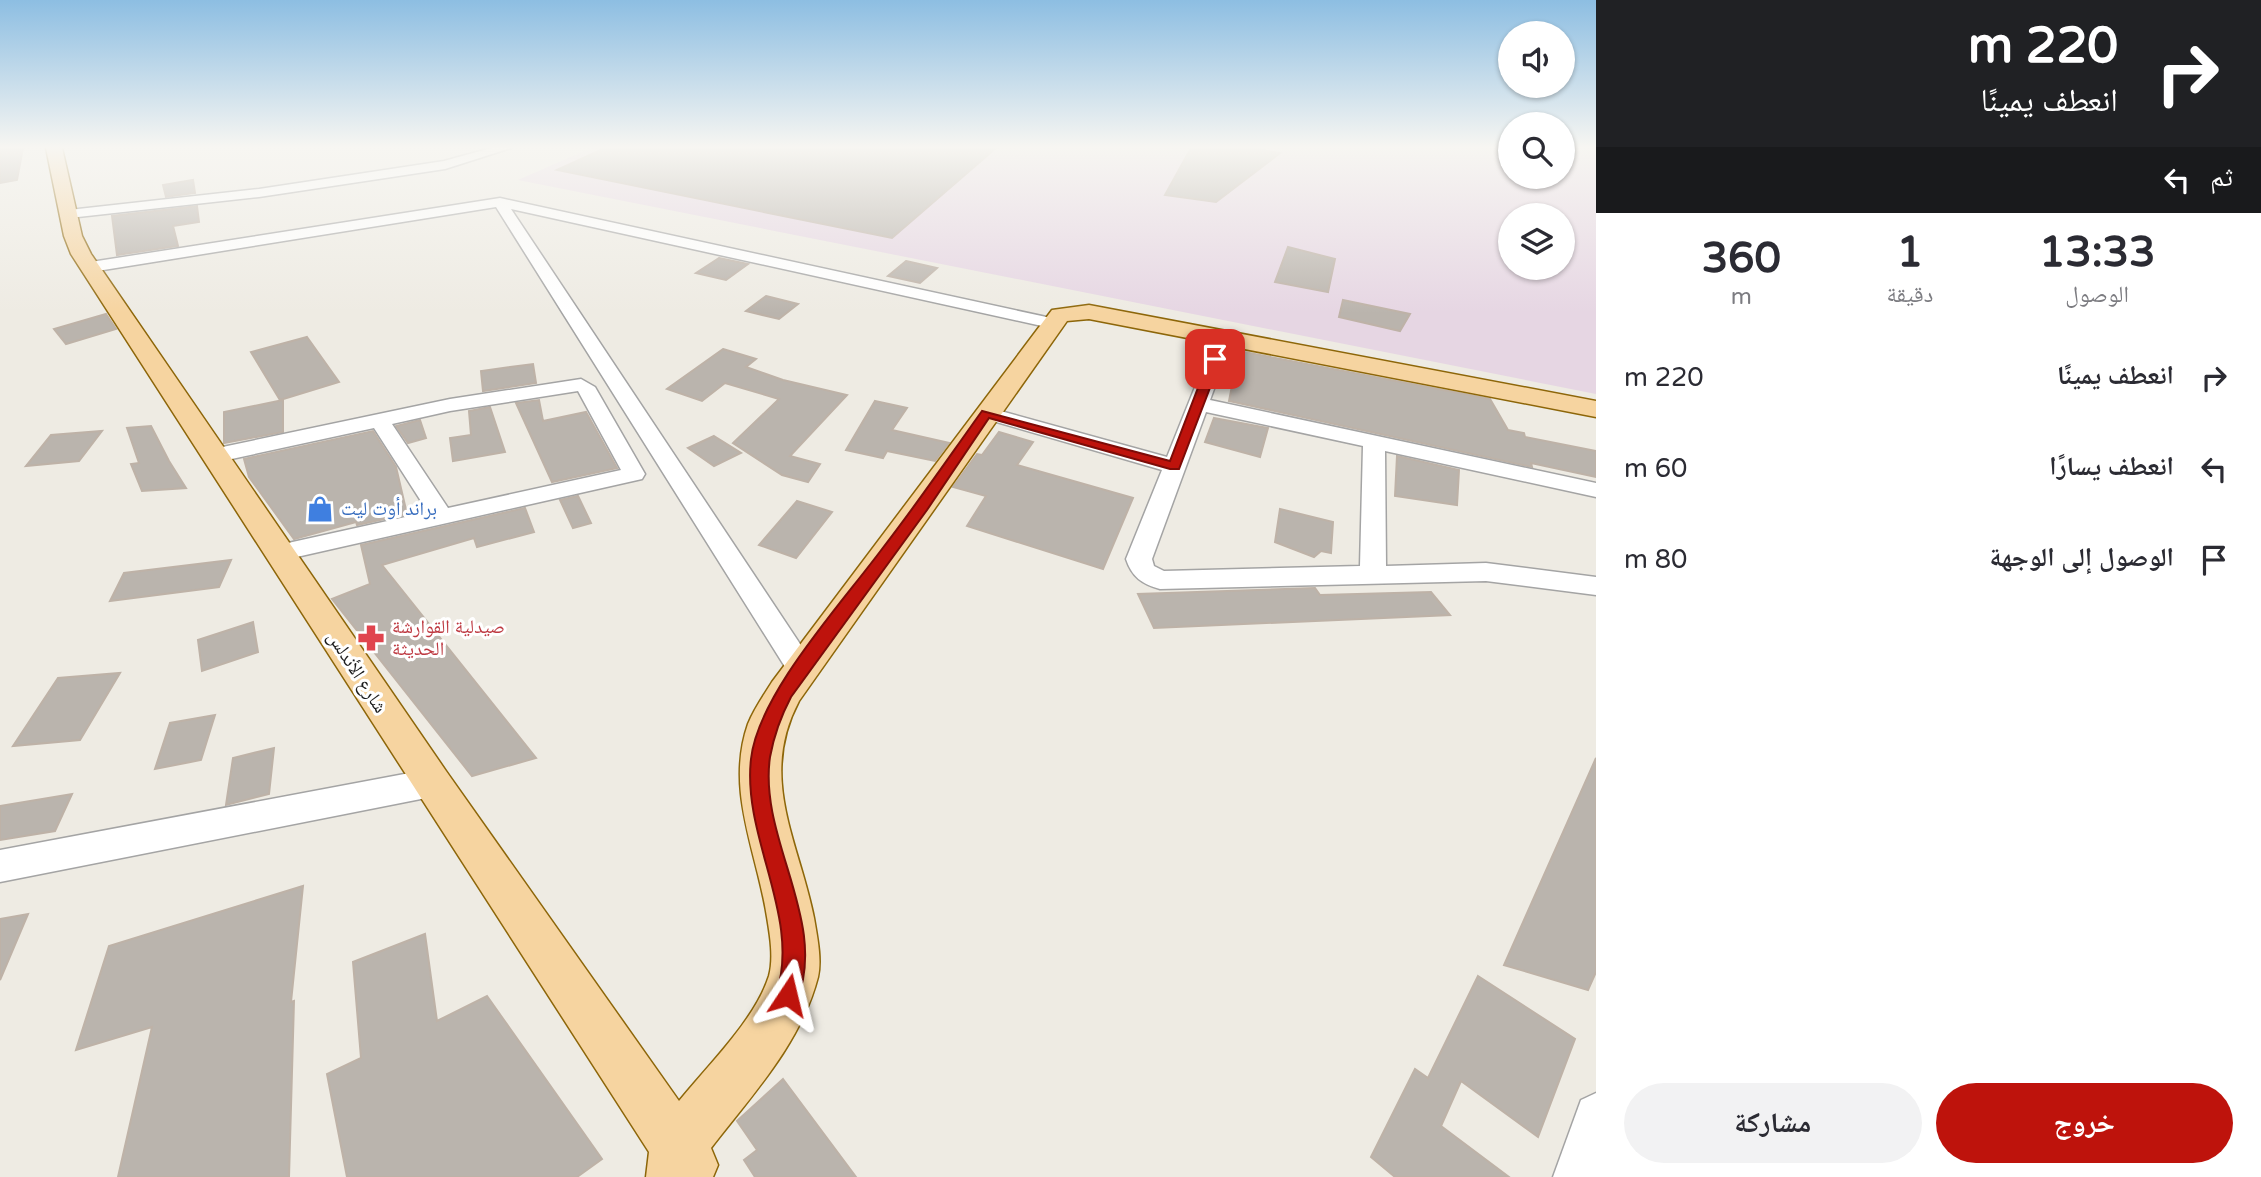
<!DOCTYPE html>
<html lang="ar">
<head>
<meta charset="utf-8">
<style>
  body { margin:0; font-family:"Varela Round","Noto Naskh Arabic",sans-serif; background:#f2f2f3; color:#2b2b33; direction:rtl; height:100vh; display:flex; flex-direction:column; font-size:26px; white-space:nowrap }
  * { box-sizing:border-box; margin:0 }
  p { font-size:23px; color:#7c7c81 }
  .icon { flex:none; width:38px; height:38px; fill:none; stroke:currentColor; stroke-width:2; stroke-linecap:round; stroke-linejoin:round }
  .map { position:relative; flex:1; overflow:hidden; direction:ltr }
  .details { display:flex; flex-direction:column; background:#fff; width:665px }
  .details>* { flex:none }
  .guide { background:#202124; color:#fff; overflow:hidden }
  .fabs { position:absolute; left:1498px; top:21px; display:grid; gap:14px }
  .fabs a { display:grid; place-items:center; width:77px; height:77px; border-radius:50%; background:#fff; box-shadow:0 2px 5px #0004; font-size:35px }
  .pin { position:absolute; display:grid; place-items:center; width:60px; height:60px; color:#fff; margin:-30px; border-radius:14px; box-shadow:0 4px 10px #0006 }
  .me { position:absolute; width:77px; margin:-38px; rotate:10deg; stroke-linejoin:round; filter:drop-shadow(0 0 5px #0008) }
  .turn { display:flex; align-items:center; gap:24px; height:147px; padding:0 28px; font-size:32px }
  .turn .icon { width:91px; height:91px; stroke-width:2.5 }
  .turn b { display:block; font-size:49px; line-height:60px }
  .then { display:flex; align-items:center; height:66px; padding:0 28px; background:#0003; gap:14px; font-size:26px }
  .eta { display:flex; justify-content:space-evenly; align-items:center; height:119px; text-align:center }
  .eta b { font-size:42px; font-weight:700; line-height:49px }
  .action { display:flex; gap:14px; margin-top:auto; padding:14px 28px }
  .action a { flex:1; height:80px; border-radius:42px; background:#be130c; color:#fff; font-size:28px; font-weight:700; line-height:80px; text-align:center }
  .action a+a { background:#f2f2f3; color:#2b2b33 }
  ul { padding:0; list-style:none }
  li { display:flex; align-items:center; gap:21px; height:91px; padding:0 28px }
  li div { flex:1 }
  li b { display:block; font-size:26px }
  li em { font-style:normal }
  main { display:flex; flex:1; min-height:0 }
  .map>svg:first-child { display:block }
  .industrial { fill:#e6d6e3; fill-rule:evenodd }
  .building { fill:#bab4ad; stroke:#beb2a7; stroke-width:2 }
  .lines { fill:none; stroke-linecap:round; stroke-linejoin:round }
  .minor-casing { stroke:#a4a4a4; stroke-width:3 }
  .major-casing { stroke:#8d6609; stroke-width:3 }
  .minor { fill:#fff; fill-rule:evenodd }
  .major { fill:#f6d4a0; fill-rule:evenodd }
  .route { fill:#be130c; stroke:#7c0c08; stroke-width:2 }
  .labels { text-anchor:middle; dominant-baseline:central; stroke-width:6; stroke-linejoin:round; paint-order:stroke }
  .shop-label { font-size:19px; fill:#366cbe; stroke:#fff; text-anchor:start }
  .health-label { font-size:19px; fill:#be3a42; stroke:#fff; text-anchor:start }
  .street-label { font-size:19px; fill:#1d1d1d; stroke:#fff }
</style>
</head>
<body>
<main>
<section class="details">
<div class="guide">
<div class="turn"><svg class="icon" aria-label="right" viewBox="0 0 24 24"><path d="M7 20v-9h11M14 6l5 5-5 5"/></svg><div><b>220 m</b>انعطف يمينًا</div></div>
<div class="then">ثم<svg class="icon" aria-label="left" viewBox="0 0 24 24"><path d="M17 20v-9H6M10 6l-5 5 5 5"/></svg></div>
</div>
<div class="eta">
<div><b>13:33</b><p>الوصول</p></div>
<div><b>1</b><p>دقيقة</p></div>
<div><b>360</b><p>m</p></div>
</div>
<ul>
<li><svg class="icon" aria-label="right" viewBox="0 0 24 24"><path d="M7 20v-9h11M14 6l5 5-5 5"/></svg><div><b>انعطف يمينًا</b></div><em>220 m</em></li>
<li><svg class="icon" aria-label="left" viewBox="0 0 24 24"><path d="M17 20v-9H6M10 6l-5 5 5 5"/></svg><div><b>انعطف يسارًا</b></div><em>60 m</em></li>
<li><svg class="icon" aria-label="arrive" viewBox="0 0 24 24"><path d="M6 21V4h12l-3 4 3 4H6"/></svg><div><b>الوصول إلى الوجهة</b></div><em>80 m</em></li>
</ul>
<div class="action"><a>خروج</a><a>مشاركة</a></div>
</section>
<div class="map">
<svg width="1596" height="1177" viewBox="0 0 1596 1177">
  <rect width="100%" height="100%" fill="#eeebe3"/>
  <path class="industrial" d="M 591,148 L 1510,148 L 1510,177 L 1563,177 L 1563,148 L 1596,148 L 1596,394 L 518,180 ZM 1510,215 L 1563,215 L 1563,268 L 1510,268 Z"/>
  <g class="building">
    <polygon points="0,148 23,148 17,180 0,183"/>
    <polygon points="605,148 996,148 892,238 557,170"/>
    <polygon points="1191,148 1250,148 1280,153 1216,202 1165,195"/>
    <polygon points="193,180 195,193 166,197 163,185"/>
    <polygon points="197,206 199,222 173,226 178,246 117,255 112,216"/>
    <polygon points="1288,247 1335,259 1328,292 1275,282"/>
    <polygon points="719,258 748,264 726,280 696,273"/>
    <polygon points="906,261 937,268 920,283 888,276"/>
    <polygon points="766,296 798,304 779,319 746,311"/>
    <polygon points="1343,300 1410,314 1400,331 1339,317"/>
    <polygon points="106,314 116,329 66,344 54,329"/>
    <polygon points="307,337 339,382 280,400 251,352"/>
    <polygon points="723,349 756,359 746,367 783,380 847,395 790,456 820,464 808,482 782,475 733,443 779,399 725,383 702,401 667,389"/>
    <polygon points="1239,351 1490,399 1508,430 1524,433 1525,437 1596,451 1596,477 1531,463 1532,467 1229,401"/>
    <polygon points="533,364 536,383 483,391 481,371"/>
    <polygon points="283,400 283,432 224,443 224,412"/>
    <polygon points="539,400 543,421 586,412 617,468 552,482 516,403"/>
    <polygon points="875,401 907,408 892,430 949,443 935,461 887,451 883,458 846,450"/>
    <polygon points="490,407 505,452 453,461 450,438 471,435 469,411"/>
    <polygon points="1214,418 1268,428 1260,457 1205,442"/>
    <polygon points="420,420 426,438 408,443 396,426"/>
    <polygon points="151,426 169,461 186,488 142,491 131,464 139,463 127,428"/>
    <polygon points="102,431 79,461 26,466 51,435"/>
    <polygon points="373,431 396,467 407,514 357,525 356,522 294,539 249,477 244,459"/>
    <polygon points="999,432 1033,442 1017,465 1133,498 1103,569 967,526 986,496 953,487 977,454 982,455"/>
    <polygon points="714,436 741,453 714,466 688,448"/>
    <polygon points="1397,456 1459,470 1457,505 1395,496"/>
    <polygon points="578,496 591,523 573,528 560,500"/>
    <polygon points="797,501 832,512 796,558 759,545"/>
    <polygon points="525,508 534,532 477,547 474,538 382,565 536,758 472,776 332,599 370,584 361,545"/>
    <polygon points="1280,509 1333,522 1331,553 1321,551 1314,557 1275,542"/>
    <polygon points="231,560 219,587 110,601 124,573"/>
    <polygon points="1315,588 1320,595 1431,592 1450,615 1154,628 1138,594"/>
    <polygon points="253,622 258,652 202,671 198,640"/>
    <polygon points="120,673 80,740 13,746 58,678"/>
    <polygon points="215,715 201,760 155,769 170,723"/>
    <polygon points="274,748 269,794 226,805 233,758"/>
    <polygon points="1596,758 1596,972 1588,990 1504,965"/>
    <polygon points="72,794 55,831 0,840 0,806"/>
    <polygon points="303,886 291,1002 294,1001 289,1177 118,1177 152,1027 76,1050 109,946"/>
    <polygon points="28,914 0,980 0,919"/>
    <polygon points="425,934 437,1021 487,996 602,1159 577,1177 347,1177 327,1074 361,1058 353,962"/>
    <polygon points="1478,976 1575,1039 1538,1137 1461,1081 1441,1126 1509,1177 1395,1177 1371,1157 1415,1069 1428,1078"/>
    <polygon points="783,1079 856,1177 755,1177 744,1160 757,1150 737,1121"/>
  </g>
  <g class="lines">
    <g class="minor-casing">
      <g id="minor">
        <polygon points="491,148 511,148 445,169 259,197 69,218 62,214 69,210 259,189 444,161"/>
        <polygon points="500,198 1051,318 1060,323 1051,328 511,209 812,662 816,670 812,678 802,681 792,678 496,207 91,272 83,267 91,262"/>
        <path d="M 1224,332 L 1233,337 L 1210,400 L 1596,483 L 1596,497 L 1385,451 L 1386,566 L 1486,563 L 1596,577 L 1596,595 L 1486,581 L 1160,589 C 1142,584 1132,577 1126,559 L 1162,470 L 979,417 L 976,413 L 986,407 L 1167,457 L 1215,337 ZM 1206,412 L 1363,446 L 1360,566 L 1164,571 L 1154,566 L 1152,559 Z"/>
        <path d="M 581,379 L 595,387 L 645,474 L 642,479 L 279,561 L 270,559 L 266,553 L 270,547 L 428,512 L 374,428 L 213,463 L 202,456 L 213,449 L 450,399 ZM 578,391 L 621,470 L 448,508 L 392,424 L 450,411 Z"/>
        <polygon points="431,769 442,773 447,783 442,793 431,797 0,882 0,850"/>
        <polygon points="1596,1093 1596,1177 1553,1177 1581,1100"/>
      </g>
    </g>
    <g class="major-casing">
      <path id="major" d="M 46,148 L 62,148 L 82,236 L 91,254 L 446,771 L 679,1101 C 708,1065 755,1020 769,976 C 774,958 770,935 767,917 C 757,852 725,790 748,724 C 754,709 764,695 772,682 L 1052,310 L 1089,305 L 1596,401 L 1596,417 L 1089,319 L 1067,321 L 799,701 C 758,778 799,842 814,918 C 817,936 822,959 818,977 C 801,1043 752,1095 711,1148 L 718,1165 L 713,1177 L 646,1177 L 649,1152 L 71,254 L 64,236 Z"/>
    </g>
    <use href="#minor" class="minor"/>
    <use href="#major" class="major"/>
  </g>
  <linearGradient id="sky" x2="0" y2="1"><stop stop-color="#8dbee2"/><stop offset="0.47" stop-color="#f7f6f2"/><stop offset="1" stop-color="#f7f6f2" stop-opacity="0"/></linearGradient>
  <rect width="1596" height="313" fill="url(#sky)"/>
  <path class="route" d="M 1215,356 L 1221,359 L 1179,469 L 1170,469 L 989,418 L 927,510 L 791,697 C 781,716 774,735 770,757 C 758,840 830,922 796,1003 L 788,1007 L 780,1003 L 776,995 C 802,917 742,839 751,759 C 758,694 842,603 882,549 C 917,504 949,457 982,411 L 1170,461 L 1209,359 Z"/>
  <defs>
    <g id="shop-bare" transform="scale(2.1)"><path d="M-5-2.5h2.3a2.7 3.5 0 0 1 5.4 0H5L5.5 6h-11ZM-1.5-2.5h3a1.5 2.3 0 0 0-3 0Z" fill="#3f7fe0" stroke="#fff" stroke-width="2.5" paint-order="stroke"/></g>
    <g id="pharmacy-bare" transform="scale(2.1)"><path d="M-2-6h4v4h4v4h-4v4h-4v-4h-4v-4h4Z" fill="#e0444e" stroke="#fff" stroke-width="2.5" paint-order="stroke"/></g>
  </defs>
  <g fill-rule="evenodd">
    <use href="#shop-bare" x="320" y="509"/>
    <use href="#pharmacy-bare" x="371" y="638"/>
  </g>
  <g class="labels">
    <g class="shop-label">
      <text x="341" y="509">براند أوت ليت</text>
    </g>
    <g class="health-label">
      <text x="392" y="627">صيدلية القوارشة<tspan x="392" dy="22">الحديثة</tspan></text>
    </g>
    <g class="street-label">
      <text transform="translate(357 672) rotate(57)">شارع الأندلس</text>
    </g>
  </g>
</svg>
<div class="fabs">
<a><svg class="icon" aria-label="sound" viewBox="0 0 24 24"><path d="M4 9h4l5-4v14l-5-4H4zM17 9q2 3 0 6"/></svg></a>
<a><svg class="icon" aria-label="search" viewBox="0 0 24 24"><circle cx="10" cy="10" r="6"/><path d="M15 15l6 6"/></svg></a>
<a><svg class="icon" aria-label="layers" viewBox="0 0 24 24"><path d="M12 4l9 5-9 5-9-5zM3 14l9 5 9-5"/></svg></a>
</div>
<div class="pin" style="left:1215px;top:359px;background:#d93025"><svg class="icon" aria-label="arrive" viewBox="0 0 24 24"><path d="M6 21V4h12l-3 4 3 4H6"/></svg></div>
<svg class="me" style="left:788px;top:995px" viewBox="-20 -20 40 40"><path d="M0-17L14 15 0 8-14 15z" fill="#be130c" stroke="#fff" stroke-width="4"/></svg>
</div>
</main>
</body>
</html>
